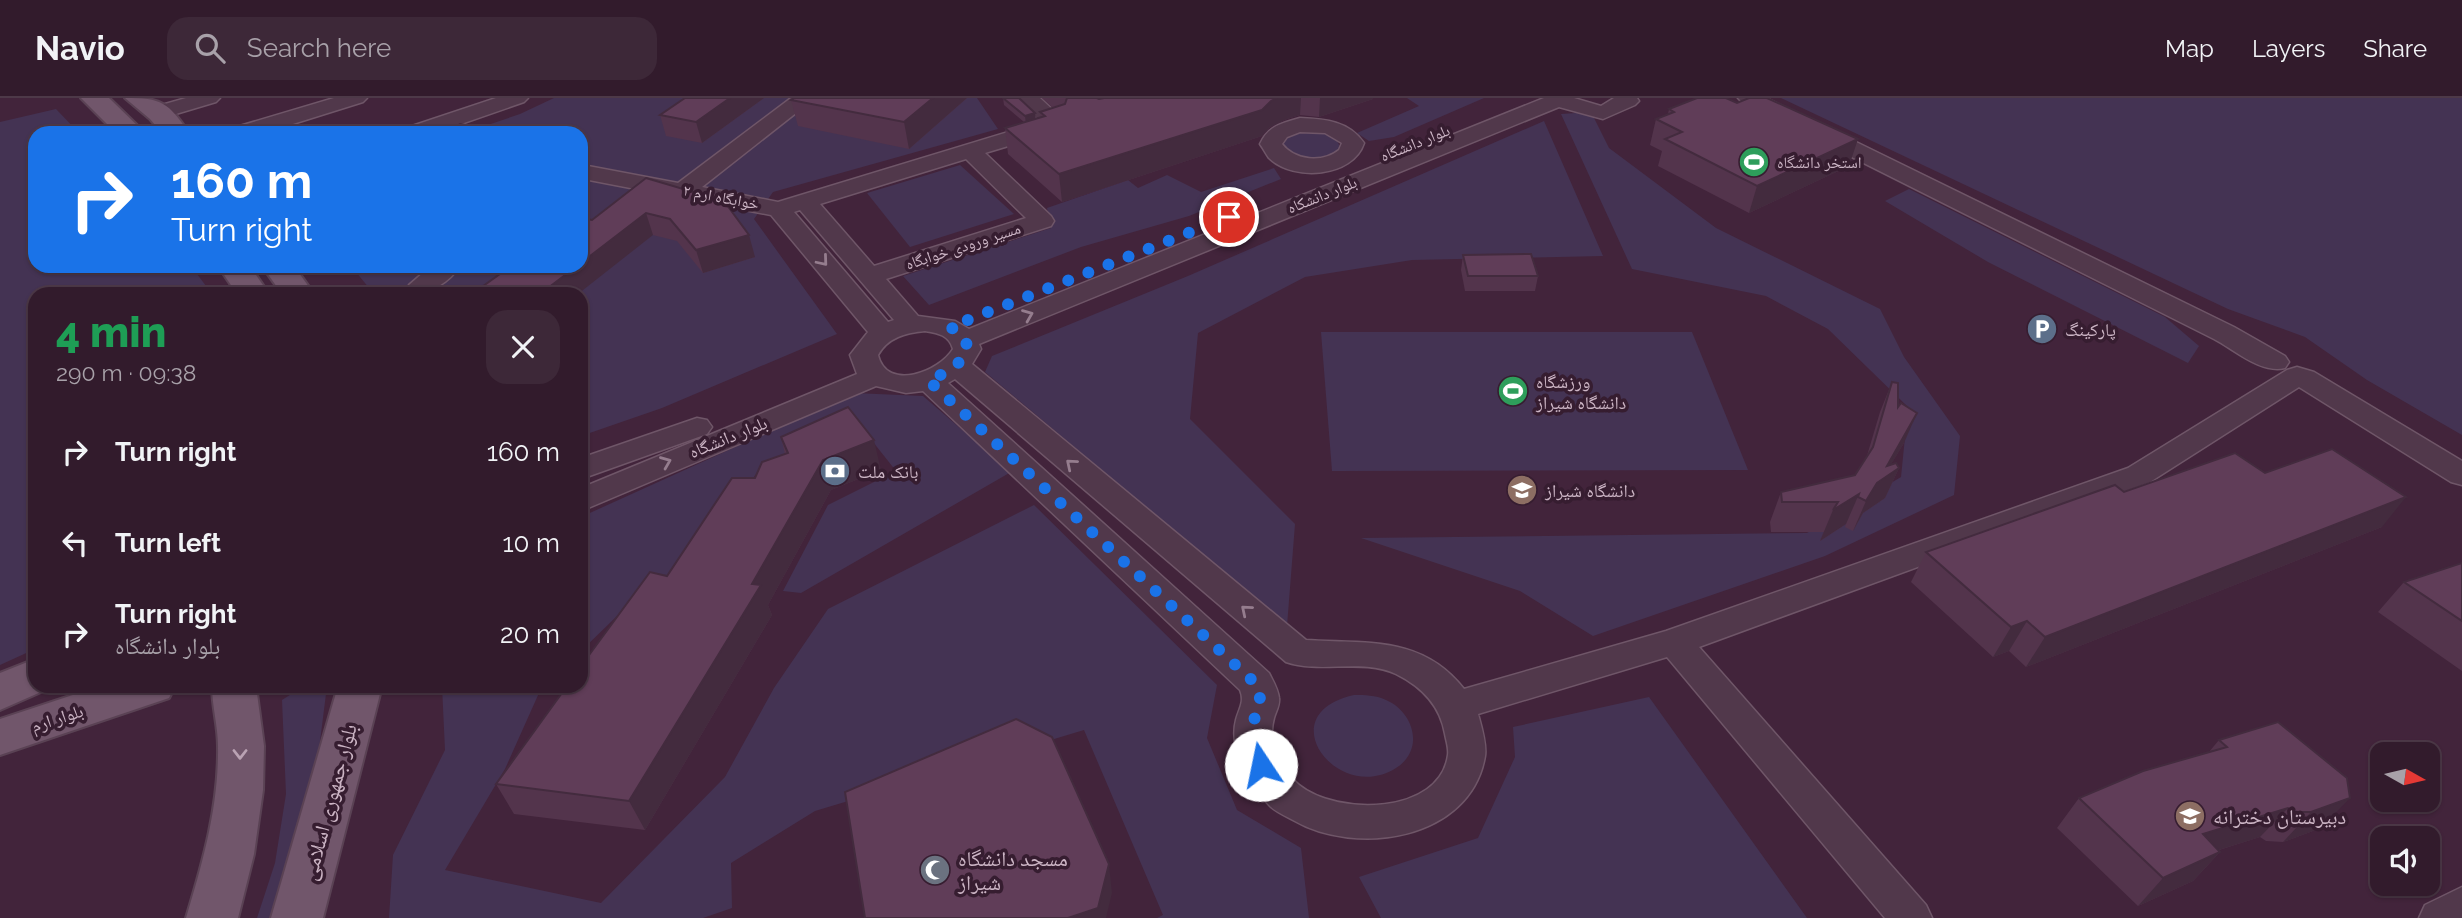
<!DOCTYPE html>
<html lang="en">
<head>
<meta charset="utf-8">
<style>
  body { margin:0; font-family:Raleway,"Noto Naskh Arabic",sans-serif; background:#3d2838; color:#f1f3f6; height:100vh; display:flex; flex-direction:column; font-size:26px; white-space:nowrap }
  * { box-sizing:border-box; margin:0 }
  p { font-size:23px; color:#a8a1a9 }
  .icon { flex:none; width:38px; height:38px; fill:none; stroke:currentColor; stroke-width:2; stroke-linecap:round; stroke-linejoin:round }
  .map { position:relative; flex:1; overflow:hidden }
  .sheet { position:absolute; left:28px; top:189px; width:560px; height:406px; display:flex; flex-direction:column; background:#321b2c; border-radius:21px; box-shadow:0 2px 5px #0004,0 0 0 2px #4d3948 }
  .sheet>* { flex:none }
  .guide { position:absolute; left:28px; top:28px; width:560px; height:147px; border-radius:21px; box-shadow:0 2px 5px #0004,0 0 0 2px #4d3948; background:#1a73e8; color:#fff; overflow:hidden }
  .needle { width:46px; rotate:98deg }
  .tools { position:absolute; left:2370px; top:644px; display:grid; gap:14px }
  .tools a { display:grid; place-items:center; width:70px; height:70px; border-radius:14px; background:#321b2c; box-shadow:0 2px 5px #0004,0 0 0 2px #4d3948; font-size:35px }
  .pin { position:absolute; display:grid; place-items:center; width:60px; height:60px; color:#fff; margin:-30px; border:4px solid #fff; border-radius:50%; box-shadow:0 2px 7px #0007 }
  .me { position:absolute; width:77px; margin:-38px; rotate:349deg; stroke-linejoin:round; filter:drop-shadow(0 0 5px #0008) }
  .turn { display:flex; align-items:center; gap:24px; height:147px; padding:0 28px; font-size:32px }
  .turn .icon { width:91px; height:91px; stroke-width:2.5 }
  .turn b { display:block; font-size:49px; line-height:60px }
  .round { display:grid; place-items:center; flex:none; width:74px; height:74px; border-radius:21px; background:#3d2838 }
  .summary { display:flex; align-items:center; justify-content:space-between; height:119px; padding:0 28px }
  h1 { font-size:42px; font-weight:800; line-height:52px; color:#1e9e55 }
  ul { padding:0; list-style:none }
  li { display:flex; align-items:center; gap:21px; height:91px; padding:0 28px }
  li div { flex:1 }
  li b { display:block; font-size:26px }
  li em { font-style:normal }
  header { display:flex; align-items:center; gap:42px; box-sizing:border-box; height:98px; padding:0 35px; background:#321b2c; border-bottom:2px solid #4d3948 }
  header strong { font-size:33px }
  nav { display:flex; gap:38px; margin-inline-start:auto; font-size:24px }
  .search { width:490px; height:63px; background:#3d2838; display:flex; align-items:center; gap:18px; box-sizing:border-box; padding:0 24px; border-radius:21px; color:#a8a1a9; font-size:26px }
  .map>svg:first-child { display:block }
  .green { fill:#443353 }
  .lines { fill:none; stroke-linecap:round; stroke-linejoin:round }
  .minor-casing { stroke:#6f5668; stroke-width:3 }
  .major-casing { stroke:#5a4254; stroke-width:4 }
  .minor { fill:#51384b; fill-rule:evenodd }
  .major { fill:#71566b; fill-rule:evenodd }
  .wall { fill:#53344c }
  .shaded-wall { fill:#432b3e }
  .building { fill:#603d58; stroke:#432b3e; stroke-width:2 }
  .oneway { stroke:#957d8e }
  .oneway2 { stroke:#baa2b3 }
  .route { stroke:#1a73e8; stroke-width:12; stroke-dasharray:0 21.6 }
  .labels { text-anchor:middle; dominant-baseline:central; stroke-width:7; stroke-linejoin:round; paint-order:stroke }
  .far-street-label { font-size:16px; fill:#ccb5c5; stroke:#361d30 }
  .far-poi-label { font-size:16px; fill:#ccb5c5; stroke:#361d30; text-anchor:start }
  .poi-label { font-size:18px; fill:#ccb5c5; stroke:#361d30; text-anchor:start }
  .street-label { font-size:18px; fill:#ccb5c5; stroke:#361d30 }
  .near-street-label { font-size:21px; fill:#ccb5c5; stroke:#361d30 }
  .near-poi-label { font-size:21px; fill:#ccb5c5; stroke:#361d30; text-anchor:start }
</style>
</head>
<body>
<header>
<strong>Navio</strong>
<div class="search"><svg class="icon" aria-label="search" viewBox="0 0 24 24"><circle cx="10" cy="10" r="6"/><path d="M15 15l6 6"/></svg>Search here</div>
<nav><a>Map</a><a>Layers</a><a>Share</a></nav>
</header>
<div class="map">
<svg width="2462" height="820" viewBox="0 0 2462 820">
  <rect width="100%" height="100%" fill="#42243b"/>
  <g class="green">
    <polygon points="554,0 977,0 998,31 773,94 754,121 837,236 662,310 581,338 581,196 374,196 351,168 581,168 581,35 464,35 520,16"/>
    <polygon points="1407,0 1484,0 1394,39 1369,43 1357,35 1419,8"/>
    <polygon points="1781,0 2462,0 2462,337 2367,282 2305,239 2228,211"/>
    <polygon points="56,11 79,35 35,35 35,168 191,168 212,196 35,196 35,551 0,567 0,24"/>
    <polygon points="1591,14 1609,50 1716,130 1880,211 1904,259 1960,338 1954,397 1825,458 1593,538 1520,493 1361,440 1807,435 1901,379 1908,309 1828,231 1766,198 1632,171 1561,16"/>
    <polygon points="1544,23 1603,158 1412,162 1305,179 1198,235 1190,321 1295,426 1287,528 985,274 992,258 1188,178"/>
    <path d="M 1304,34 C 1318,34 1335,33 1340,49 C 1328,66 1292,65 1283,46 L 1289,38 Z"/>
    <polygon points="960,67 1014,116 910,149 867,95"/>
    <polygon points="1274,70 1281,81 1189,118 1081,149 929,207 903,178 1051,130 1047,110 1128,82 1138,90 1167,77 1201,94"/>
    <polygon points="1909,91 2165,219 2199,248 2188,265 1988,164 1885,103"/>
    <polygon points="1321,234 1692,234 1748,372 1332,373"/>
    <polygon points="854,295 923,298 1011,374 801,495 783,493 828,407 896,373 858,325 762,369 680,471 648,488 581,553 581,419"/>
    <polygon points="1034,407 1217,587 1207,640 1237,712 1301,750 1309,820 1157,820 1163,817 1084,632 815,713 731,765 732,810 703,820 389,820 393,757 445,652 442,588 546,588 539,595 505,671 445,772 601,805 725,679 774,590 828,511"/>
    <polygon points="304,588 327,588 318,659 272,820 257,820 275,765 286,696 282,602"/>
    <path d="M 1354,597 C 1365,597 1375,597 1386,602 C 1414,614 1425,652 1396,670 C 1338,707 1268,616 1354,597 Z"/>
    <polygon points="1649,599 1807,820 1381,820 1359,779 1478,740 1515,659 1513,629"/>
  </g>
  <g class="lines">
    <g class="minor-casing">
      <g id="minor">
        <polygon points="186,0 220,0 216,4 159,21 151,20 148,15 151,10"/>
        <polygon points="334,0 367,0 363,4 264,35 230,35 233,30"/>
        <polygon points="496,0 528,0 524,4 435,35 403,35 406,30"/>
        <path d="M 791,0 L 815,0 L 702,89 L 778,104 L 1041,24 L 1016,0 L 1040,0 L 1068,26 L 1065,31 L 985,55 L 1051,118 L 1054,123 L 1051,128 L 886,181 L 918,218 L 955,223 L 969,231 L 1544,0 L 1574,0 L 1601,8 L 1614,0 L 1637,0 L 1639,3 L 1635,7 L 1603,21 L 1559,9 L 979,246 L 981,251 L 972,266 L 1306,542 C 1366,546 1422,537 1464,591 L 1666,533 L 2128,370 L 2287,272 L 2297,269 L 2314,274 L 2462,363 L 2462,387 L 2451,384 L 2299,289 L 2150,384 L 1699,549 L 1926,807 L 1932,820 L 1885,820 L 1667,559 L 1478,616 C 1481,627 1487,646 1485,658 C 1471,742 1356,759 1293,722 C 1286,718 1276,714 1270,708 C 1262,700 1254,688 1248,678 C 1238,662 1231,641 1236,622 C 1239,610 1245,604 1240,592 L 923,293 L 906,295 L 876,288 L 581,413 L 581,390 L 857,276 L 850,257 L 868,234 L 771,117 L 589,82 L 581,84 L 581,70 L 588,68 L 678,85 ZM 966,61 L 1026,120 L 874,168 L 820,106 ZM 800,112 L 894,222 L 888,224 L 794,114 ZM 925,233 C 938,235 949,237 953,251 C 939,274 887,294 878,257 C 888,239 906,235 925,233 ZM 955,281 L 1286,564 C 1321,576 1363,560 1396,576 C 1422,589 1440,607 1445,636 C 1446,642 1449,650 1448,657 C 1440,717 1337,718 1299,687 C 1280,671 1267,644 1274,620 C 1276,613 1280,607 1279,600 C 1278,591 1273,583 1269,575 L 948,285 Z"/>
        <path d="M 1738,0 L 1766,0 L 2234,229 L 2285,258 L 2289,264 L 2285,270 C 2261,276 2235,252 2214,241 L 1742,4 Z"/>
        <path d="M 1300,20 C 1325,21 1349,23 1364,45 C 1353,79 1294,84 1269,60 C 1266,56 1263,50 1260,46 C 1268,28 1282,25 1300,20 ZM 1300,34 L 1325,35 L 1342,45 L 1339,52 C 1323,65 1295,63 1282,46 L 1287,39 Z"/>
        <path d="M 431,168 L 460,168 C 450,183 431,197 413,192 L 409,187 Z"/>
        <polygon points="697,320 707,322 712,329 707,336 581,381 581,360"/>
        <polygon points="2462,789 2462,820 2419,820 2425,807"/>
      </g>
    </g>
    <g class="major-casing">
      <g id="major">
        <polygon points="81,0 109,0 145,35 116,35"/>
        <path d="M 125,0 C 162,0 168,4 189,35 L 162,35 L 150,21 Z"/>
        <polygon points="218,168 250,168 269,196 237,196"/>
        <polygon points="262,168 294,168 314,196 282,196"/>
        <polygon points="35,561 35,588 52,588 50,590 0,612 0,575"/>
        <polygon points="100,588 175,588 169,600 0,657 0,621"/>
        <path d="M 212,588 L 256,588 L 264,648 L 263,692 L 254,756 L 238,820 L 186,820 C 203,764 219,707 218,648 C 218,628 212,608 212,588 Z"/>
        <polygon points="338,588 382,588 323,820 271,820"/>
      </g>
    </g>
    <use href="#minor" class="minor"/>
    <use href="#major" class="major"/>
  </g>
  <g class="wall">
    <polygon points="685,0 764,0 702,45 666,38 660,17"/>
    <polygon points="794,0 967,0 909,51 798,28 791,2"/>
    <polygon points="1003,0 1036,20 1041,19 1040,14 1053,10 1042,0 1097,0 1099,1 1104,0 1373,0 1373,1 1319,19 1300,17 1287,21 1270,29 1262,38 1062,104 1008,56 1005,30 1024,24 1004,7"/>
    <polygon points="1669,11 1849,68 1749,115 1658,68 1662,53 1650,47 1656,21 1668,16"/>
    <polygon points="646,80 755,159 703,175 677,143 592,122"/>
    <polygon points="1463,157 1538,178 1535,193 1465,193 1461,172"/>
    <polygon points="1892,284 1904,345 1891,366 1899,370 1885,400 1863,415 1853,433 1845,429 1846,426 1820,443 1824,434 1771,434 1770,424 1781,394 1855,377 1866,361 1880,314"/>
    <polygon points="781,339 881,372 831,392 768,507 772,517 645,732 514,716 496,686 667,478 755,380 785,356"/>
    <polygon points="2265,375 2382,429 2026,569 2009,553 1993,559 1911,484 1926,454 2124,394"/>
    <polygon points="2462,465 2462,573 2378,514 2404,484"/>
    <polygon points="2278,624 2321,730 2283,744 2266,743 2260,739 2219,752 2220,754 2193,783 2138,808 2057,730 2079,700 2209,654 2219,642"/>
  </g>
  <g class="shaded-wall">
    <polygon points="730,0 764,0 702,45 696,24"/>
    <polygon points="933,0 967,0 909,51 904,24"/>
    <polygon points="1277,0 1301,0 1300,17 1287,21 1270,29 1262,38 1062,104 1059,76"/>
    <polygon points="1320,0 1373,0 1373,1 1319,19"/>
    <polygon points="1035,15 1036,23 1026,26 1025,18"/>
    <polygon points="1858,41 1849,68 1749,115 1757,88"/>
    <polygon points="646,115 653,137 578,196 540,196 577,168 581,168 581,165"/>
    <polygon points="749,137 755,159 703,175 696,152"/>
    <polygon points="1917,315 1904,345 1883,380 1899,370 1885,400 1863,415 1853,433 1866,403"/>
    <polygon points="874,342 881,372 831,392 768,507 772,517 645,732 629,703 823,362"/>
    <polygon points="1859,396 1846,426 1820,443 1833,412"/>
    <polygon points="2406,399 2382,429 2026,569 2045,539"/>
    <polygon points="2027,523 2009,553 1993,559 2011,529"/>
    <polygon points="2350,700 2321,730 2283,744 2311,714"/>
    <polygon points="2288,710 2260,739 2177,765 2203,736"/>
    <polygon points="2220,754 2193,783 2138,808 2163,780"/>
    <polygon points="1109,766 1112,795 1106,820 1068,820"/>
  </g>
  <g class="building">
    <polygon points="685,0 730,0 696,24 660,17"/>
    <polygon points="794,0 933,0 904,24 791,2"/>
    <polygon points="1003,0 1019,0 1035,15 1025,18"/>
    <polygon points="1067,0 1097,0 1099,1 1104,0 1277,0 1271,3 1262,12 1059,76 1005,30 1045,18 1040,14 1065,6"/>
    <polygon points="1697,0 1726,0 1737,5 1749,0 1767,0 1858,41 1757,88 1665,41 1682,34 1656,21 1674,14 1669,11"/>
    <polygon points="460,26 502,34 445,35"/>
    <polygon points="646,80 724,103 749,137 696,152 670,121 646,115 581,165 581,120 592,122"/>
    <polygon points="1531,156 1538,178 1468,178 1463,157"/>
    <polygon points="511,168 577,168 540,196 472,196"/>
    <polygon points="1892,284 1898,285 1898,309 1901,305 1917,315 1887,368 1896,365 1899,370 1877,385 1866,403 1858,399 1859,396 1833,412 1838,404 1782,404 1781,394 1855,377 1873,349"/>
    <polygon points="848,309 874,342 823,362 752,486 761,487 629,703 496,686 567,588 581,588 581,568 650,474 667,478 732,380 755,380 762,364 788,355 781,339"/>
    <polygon points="2332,351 2406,399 2045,539 2027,523 2011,529 1926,454 2115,387 2124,394 2235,355 2265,375"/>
    <polygon points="2462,465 2462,523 2404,484"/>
    <polygon points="1016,621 1052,639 1109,766 1098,810 1068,820 865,820 845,694"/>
    <polygon points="2278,624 2347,680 2350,700 2311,714 2293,714 2288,710 2203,736 2220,754 2163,780 2079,700 2143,673 2227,649 2219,642"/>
  </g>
  <defs><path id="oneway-chevron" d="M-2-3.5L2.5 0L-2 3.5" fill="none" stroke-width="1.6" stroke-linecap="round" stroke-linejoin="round" transform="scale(1.75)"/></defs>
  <g class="oneway">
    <use href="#oneway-chevron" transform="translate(823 163) rotate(50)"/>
    <use href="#oneway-chevron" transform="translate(1028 217) rotate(-22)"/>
    <use href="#oneway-chevron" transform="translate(666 364) rotate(-22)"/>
    <use href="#oneway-chevron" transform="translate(1071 366) rotate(-140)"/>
    <use href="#oneway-chevron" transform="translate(1246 512) rotate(-140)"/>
  </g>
  <use class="oneway2" href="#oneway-chevron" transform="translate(240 656) rotate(90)"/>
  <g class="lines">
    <path class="route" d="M 1229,119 L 950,229 C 988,249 953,274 928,282 L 1256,586 C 1264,608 1258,603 1254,623 C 1252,639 1256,653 1261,667"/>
  </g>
  <defs>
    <g id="stadium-disc" transform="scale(1.575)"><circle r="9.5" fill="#2e9e5b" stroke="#361d30"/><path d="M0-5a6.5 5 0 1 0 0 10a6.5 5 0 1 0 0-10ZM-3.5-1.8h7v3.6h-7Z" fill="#fff"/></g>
    <g id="parking-disc" transform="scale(1.575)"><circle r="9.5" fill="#5c6f8a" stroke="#361d30"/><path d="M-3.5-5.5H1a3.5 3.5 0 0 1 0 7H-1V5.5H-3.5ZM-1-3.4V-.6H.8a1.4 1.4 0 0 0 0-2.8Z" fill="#fff"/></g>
    <g id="bank-disc" transform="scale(1.575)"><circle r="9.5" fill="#5c6f8a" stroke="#361d30"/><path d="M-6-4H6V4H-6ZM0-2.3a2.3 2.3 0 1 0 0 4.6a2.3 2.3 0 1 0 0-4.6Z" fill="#fff"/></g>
    <g id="university-disc" transform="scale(1.575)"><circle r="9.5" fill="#8d6e63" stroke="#361d30"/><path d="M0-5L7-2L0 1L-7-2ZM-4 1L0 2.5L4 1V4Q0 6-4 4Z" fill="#fff"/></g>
    <g id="school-disc" transform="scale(1.575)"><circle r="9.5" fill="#8d6e63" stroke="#361d30"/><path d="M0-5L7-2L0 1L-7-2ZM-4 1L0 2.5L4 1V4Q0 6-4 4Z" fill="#fff"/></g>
    <g id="mosque-disc" transform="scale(1.575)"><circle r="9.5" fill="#6b7280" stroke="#361d30"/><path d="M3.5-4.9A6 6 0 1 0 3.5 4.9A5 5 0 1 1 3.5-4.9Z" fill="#fff"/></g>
  </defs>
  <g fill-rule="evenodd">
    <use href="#stadium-disc" x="1754" y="64"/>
    <use href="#parking-disc" x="2042" y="231"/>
    <use href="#stadium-disc" x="1513" y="293"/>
    <use href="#bank-disc" x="835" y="373"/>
    <use href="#university-disc" x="1522" y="392"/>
    <use href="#school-disc" x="2190" y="718"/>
    <use href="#mosque-disc" x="935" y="772"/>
  </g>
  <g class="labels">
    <g class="far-street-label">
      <text transform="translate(1415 45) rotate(-22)">بلوار دانشگاه</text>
      <text transform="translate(1322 97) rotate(-22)">بلوار دانشکاه</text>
      <text transform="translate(721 99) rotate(11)">خوابگاه ارم ۲</text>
      <text transform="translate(963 148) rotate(-18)">مسیر ورودی خوابگاه</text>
    </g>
    <g class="far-poi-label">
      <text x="1777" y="64">استخر دانشگاه</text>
    </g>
    <g class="poi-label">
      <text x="2065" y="231">پارکینگ</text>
      <text x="1536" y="283">ورزشگاه<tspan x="1536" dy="21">دانشگاه شیراز</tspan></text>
      <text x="858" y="373">بانک ملت</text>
      <text x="1545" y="392">دانشگاه شیراز</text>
    </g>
    <g class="street-label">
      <text transform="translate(728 339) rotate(-22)">بلوار دانشگاه</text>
      <text transform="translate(57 620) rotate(-18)">بلوار ارم</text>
    </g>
    <g class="near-street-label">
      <text transform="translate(329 704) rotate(-75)">بلوار جمهوری اسلامی</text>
    </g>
    <g class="near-poi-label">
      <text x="2213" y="718">دبیرستان دخترانه</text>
      <text x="958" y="760">مسجد دانشگاه<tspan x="958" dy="24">شیراز</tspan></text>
    </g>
  </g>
</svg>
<div class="tools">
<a><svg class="needle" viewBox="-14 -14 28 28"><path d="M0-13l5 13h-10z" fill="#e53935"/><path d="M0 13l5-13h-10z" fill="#a8a1a9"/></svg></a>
<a><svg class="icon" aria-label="sound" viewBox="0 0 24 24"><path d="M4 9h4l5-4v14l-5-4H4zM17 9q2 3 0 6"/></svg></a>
</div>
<div class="pin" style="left:1229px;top:119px;background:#d93025"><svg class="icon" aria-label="arrive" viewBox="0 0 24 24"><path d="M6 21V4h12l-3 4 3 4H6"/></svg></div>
<svg class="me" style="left:1261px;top:667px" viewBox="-20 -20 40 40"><circle r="19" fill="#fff"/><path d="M0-13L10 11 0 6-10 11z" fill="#1a73e8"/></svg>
<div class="guide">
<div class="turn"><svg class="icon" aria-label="right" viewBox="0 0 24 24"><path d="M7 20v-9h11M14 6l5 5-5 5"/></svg><div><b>160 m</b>Turn right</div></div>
</div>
<section class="sheet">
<div class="summary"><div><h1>4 min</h1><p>290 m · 09:38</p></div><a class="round"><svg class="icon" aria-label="close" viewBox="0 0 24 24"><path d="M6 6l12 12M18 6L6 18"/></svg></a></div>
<ul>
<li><svg class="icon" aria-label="right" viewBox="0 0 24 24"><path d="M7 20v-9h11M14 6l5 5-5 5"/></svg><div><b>Turn right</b></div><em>160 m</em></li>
<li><svg class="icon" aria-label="left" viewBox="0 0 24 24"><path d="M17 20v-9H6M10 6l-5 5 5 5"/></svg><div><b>Turn left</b></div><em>10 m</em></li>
<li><svg class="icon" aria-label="right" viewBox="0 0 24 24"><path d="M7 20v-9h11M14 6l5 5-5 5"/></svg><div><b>Turn right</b><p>بلوار دانشگاه</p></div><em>20 m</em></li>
</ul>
</section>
</div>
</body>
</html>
